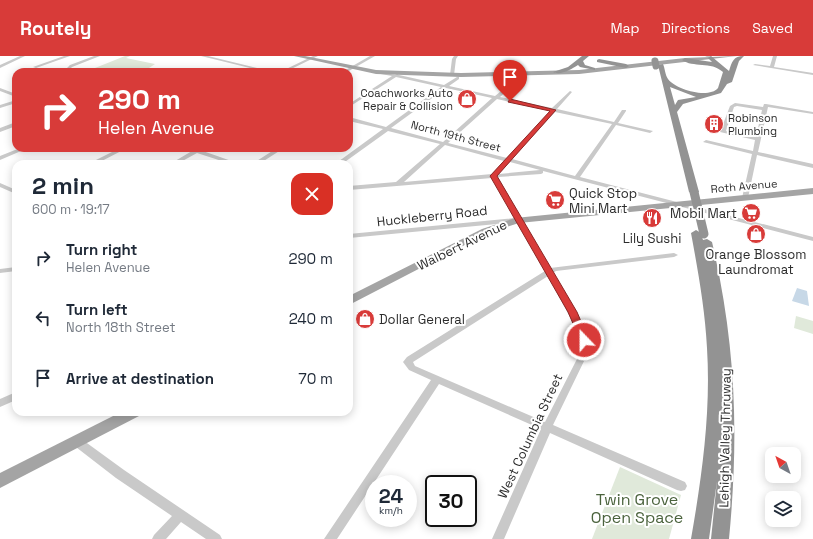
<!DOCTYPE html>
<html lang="en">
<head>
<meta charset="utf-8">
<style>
  body { margin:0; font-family:"Space Grotesk",sans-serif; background:#f6f6f7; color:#1f2937; height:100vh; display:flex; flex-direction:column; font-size:15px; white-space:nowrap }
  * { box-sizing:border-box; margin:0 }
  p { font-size:13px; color:#747a83 }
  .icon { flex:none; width:22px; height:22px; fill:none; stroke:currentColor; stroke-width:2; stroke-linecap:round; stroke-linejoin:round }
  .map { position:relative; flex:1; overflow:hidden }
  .drawer { position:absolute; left:12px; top:104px; width:341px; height:256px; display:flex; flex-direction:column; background:#fff; border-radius:12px; box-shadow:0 2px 10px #0003 }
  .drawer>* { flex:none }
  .top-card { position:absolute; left:12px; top:12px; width:341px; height:84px; border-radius:12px; box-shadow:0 2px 10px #0003; background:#d83b39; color:#fff; overflow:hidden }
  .needle { width:26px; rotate:320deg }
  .tools { position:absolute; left:765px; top:391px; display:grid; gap:8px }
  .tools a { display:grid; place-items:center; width:36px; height:36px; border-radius:8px; background:#fff; box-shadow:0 2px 10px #0003; font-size:20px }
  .speed { position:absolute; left:365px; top:419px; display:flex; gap:8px; font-size:20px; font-weight:700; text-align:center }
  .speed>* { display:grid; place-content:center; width:52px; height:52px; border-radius:50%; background:#fff; box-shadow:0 2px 10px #0003; line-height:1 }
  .speed small { font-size:10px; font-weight:400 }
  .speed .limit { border:2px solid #111; border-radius:6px; background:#fff; color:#111 }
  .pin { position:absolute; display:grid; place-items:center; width:34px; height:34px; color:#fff; margin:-41px -17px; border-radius:50% 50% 50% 0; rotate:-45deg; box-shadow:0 0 4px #0007 }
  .pin .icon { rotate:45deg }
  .me { position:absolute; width:44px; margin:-22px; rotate:338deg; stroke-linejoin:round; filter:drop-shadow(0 0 3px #0008) }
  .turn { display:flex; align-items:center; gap:14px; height:84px; padding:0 20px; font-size:18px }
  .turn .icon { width:52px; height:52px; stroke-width:2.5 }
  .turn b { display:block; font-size:28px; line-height:34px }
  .round { display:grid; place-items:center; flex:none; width:42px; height:42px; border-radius:12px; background:#f6f6f7 }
  .summary { display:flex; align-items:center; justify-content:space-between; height:68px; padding:0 20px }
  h1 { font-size:24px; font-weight:600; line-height:30px }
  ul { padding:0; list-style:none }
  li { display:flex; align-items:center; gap:12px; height:60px; padding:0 20px }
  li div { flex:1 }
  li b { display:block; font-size:15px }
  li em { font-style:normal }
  header { display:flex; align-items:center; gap:24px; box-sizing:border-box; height:56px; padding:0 20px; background:#d83b39; color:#fff }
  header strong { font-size:19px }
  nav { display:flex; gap:22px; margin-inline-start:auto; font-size:14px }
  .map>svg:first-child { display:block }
  .green { fill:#e0e9da }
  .water { fill:#c7d8e7 }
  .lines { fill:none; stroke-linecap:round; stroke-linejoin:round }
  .minor { fill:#c9c9c9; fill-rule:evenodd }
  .major { fill:#a4a4a4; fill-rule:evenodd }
  .highway { fill:#939393; fill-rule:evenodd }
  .highway-bridge-far1 { stroke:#939393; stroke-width:7 }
  .highway-bridge { stroke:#939393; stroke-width:9 }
  .route { fill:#d83b39; stroke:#8c2625 }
  .labels { text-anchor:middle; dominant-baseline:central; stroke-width:4; stroke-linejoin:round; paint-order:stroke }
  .far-poi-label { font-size:11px; fill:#2c2c2c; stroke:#fff; text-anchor:end }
  .far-street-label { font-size:11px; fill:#2c2c2c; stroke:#fff }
  .poi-label { font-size:13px; fill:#2c2c2c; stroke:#fff; text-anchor:start }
  .street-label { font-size:13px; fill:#2c2c2c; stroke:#fff }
  .near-park-label { font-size:16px; fill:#4b633d; stroke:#fff }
</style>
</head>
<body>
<header>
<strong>Routely</strong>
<nav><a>Map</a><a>Directions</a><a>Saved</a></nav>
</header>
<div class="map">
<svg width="813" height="483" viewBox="0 0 813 483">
  <rect width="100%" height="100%" fill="#fff"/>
  <g class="green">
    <polygon points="125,0 130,0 126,2 155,8 143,16 102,16 97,14 85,16"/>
    <polygon points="796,260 813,265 813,278 794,272"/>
    <polygon points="620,411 681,439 669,483 592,483"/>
  </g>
  <polygon class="water" points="797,232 807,235 809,250 792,245"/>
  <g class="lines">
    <g class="minor">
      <polygon points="20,0 25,0 0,12 0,9"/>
      <polygon points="64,0 70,0 36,12 33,11"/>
      <polygon points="94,0 100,0 72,11 67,16 63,16 70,9"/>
      <polygon points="201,0 208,0 273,16 266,16"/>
      <polygon points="313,0 318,0 285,16 280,16"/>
      <polygon points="370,0 375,0 347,16 342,16"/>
      <polygon points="454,0 458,0 456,3 454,19 452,20 450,19 452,3"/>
      <polygon points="705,0 710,0 713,2 711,3"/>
      <polygon points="773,0 777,0 774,11 813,17 813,19 753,9 755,8 770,10"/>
      <path d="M 377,15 L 395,19 L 397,18 L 399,19 L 444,29 L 457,21 L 459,21 L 459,23 L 449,30 L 495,40 L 523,17 L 525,18 L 525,19 L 500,41 L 552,52 L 570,35 L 572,36 L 557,53 L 614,66 L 622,54 L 626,54 L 626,55 L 618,67 L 653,75 L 650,77 L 616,69 L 580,121 L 813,181 L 813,185 L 543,115 L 543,117 L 541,118 L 498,121 L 550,212 L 674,197 L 678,199 L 674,201 L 556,215 L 553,217 C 567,241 592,272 586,301 L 553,369 L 685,426 L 687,430 L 685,434 L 681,435 L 677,434 L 550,377 L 504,483 L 492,483 L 541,373 L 439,328 L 337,483 L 324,483 L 431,324 L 409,314 L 403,306 L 407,301 L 545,215 L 517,166 L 349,182 L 349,178 L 515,162 L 492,122 L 349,134 L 349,130 L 396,126 L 440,88 L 388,75 L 342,108 L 335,108 L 383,73 L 349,65 L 349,61 L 386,71 L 441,31 L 396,21 L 349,51 L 349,48 L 392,20 L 375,17 L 375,16 ZM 446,32 L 492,42 L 443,86 L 391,72 ZM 497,43 L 550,55 L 507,102 L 448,87 ZM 555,56 L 612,68 L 575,120 L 512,103 ZM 445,89 L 504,105 L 492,118 L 404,126 ZM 510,106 L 540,114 L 499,118 ZM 548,220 L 573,267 L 578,278 L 579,289 L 578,301 L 545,366 L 415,310 L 413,306 Z"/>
      <polygon points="0,32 16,38 16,41 0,35"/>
      <polygon points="16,44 16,47 0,52 0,49"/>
      <path d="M 735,47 L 763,51 L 764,48 L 766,48 L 813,56 L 813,58 L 768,51 L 758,96 L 813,108 L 813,112 L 757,99 L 748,142 L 745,144 L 743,143 L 742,142 L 752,98 L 703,86 L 706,84 L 753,95 L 755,84 L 720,76 L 730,50 ZM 737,50 L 762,54 L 756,81 L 726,75 L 734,51 Z"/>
      <polygon points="16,66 16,70 0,76 0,72"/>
      <polygon points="20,92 28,92 0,104 0,100"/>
      <polygon points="120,92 127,92 96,108 88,108"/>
      <polygon points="184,92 200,93 200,94 240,108 231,108 197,97 177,108 170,108 192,95"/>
      <polygon points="277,92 284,92 259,108 252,108"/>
      <polygon points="0,127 16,134 16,138 0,131"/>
      <polygon points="16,211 16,215 0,217 0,213"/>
      <polygon points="16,336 16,344 0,351 0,343"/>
      <polygon points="76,381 80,382 124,414 220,479 222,483 206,483 181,466 166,483 152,483 154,479 172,460 116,422 72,388 71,385 72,382"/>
    </g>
    <g class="major">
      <polygon points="294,0 305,0 376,14 461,17 579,14 685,2 737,0 579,18 461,21 376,18"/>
      <polygon points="813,132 813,138 519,167 488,177 349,249 349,240 482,173 515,162"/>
      <polygon points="121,356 141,356 139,360 0,432 0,417"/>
    </g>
    <g class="highway">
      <path d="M 582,0 L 589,0 L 583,5 L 585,9 L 595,12 L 595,14 L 580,11 L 578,9 C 572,13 560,20 553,16 L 568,11 Z"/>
      <path d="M 711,0 L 729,15 C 732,6 733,0 744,0 L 739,5 L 732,26 L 727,28 L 721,37 L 683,48 L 677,56 L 699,136 L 694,139 L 689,136 L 658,9 L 663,8 C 665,12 665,19 668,23 C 676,34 709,43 718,32 L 723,16 C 711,5 693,12 682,4 L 685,2 L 712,6 L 708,2 ZM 670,31 L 696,41 L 678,44 L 675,49 Z"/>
      <polygon points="599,3 626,8 629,10 626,12 597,6 597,4"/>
      <path d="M 696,174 L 701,177 L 703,184 L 707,183 L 712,186 C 736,288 739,379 729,483 L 711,483 L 717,425 L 709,483 L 691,483 C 702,420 711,356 707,292 C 705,253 698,215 691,177 Z"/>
    </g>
    <polyline class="highway-bridge-far1" points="655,5 656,10"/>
    <polyline class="highway-bridge" points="694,136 704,178"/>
  </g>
  <polygon class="route" points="510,43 556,54 497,120 577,256 589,284 588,286 581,286 568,256 490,120 550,55 508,46"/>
  <defs>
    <g id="shop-disc" transform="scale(1)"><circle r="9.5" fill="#d83b39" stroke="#fff"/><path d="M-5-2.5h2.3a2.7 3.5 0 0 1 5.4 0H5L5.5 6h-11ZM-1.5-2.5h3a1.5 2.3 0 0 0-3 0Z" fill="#fff"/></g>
    <g id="building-disc" transform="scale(1)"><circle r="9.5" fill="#d83b39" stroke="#fff"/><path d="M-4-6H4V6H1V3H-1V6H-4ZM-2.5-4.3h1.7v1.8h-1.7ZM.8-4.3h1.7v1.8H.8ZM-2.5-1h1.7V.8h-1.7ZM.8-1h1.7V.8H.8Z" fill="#fff"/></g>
    <g id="supermarket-disc" transform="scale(1)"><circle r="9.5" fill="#d83b39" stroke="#fff"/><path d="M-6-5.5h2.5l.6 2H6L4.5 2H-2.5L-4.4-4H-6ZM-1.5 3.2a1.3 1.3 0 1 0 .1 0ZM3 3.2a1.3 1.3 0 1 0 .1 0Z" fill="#fff"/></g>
    <g id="restaurant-disc" transform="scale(1)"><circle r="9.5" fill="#d83b39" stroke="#fff"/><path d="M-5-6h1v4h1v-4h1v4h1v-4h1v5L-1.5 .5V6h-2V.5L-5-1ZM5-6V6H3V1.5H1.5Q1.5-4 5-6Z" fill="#fff"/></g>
  </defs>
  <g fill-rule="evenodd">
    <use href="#shop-disc" x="467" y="43"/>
    <use href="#building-disc" x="714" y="68"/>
    <use href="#supermarket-disc" x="555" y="144"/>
    <use href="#supermarket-disc" x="751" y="157"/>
    <use href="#restaurant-disc" x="652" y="162"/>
    <use href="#shop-disc" x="756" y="178"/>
    <use href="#shop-disc" x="365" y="263"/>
  </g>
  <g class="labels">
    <g class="far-poi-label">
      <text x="453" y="37">Coachworks Auto<tspan x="453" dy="13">Repair &amp; Collision</tspan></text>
      <text x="728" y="62" text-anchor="start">Robinson<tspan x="728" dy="13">Plumbing</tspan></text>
    </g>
    <g class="far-street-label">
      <text transform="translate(456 80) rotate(15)">North 19th Street</text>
      <text transform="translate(744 130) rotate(-5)">Roth Avenue</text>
    </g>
    <g class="poi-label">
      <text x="569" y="137">Quick Stop<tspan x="569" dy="15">Mini Mart</tspan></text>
      <text x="737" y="157" text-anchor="end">Mobil Mart</text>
      <text x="652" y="182" text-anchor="middle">Lily Sushi</text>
      <text x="756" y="198" text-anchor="middle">Orange Blossom<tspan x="756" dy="15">Laundromat</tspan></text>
      <text x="379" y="263">Dollar General</text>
    </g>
    <g class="street-label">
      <text transform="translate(432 160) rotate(-6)">Huckleberry Road</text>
      <text transform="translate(462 189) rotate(-26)">Walbert Avenue</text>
      <text transform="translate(530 380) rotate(-65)">West Columbia Street</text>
      <text transform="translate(725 382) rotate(-89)">Lehigh Valley Thruway</text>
    </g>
    <g class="near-park-label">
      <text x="637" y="443">Twin Grove<tspan x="637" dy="18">Open Space</tspan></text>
    </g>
  </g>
</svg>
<div class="tools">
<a><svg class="needle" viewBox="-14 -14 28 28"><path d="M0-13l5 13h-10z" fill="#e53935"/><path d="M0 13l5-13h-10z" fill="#747a83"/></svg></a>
<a><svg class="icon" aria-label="layers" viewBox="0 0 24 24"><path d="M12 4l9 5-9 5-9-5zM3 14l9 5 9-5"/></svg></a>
</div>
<div class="speed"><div>24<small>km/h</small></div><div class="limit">30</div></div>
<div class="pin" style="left:510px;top:45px;background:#d93025"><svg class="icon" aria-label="arrive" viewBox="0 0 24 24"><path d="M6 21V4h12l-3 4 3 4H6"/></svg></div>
<svg class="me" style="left:584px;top:284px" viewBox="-20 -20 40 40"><circle r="17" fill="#d83b39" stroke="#fff" stroke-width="3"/><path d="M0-11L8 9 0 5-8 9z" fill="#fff"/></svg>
<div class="top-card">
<div class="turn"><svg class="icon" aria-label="right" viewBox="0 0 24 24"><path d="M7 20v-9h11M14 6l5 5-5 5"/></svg><div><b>290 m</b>Helen Avenue</div></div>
</div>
<section class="drawer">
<div class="summary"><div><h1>2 min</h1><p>600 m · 19:17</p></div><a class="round" style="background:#d93025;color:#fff"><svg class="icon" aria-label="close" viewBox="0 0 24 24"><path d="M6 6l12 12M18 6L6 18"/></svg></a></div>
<ul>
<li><svg class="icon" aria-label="right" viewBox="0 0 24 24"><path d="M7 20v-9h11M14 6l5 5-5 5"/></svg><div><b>Turn right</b><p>Helen Avenue</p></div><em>290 m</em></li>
<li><svg class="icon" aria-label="left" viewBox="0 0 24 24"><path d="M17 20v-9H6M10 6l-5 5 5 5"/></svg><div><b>Turn left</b><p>North 18th Street</p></div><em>240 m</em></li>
<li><svg class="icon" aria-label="arrive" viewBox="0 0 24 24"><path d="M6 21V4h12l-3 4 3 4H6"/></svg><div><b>Arrive at destination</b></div><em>70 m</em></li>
</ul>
</section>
</div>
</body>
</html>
